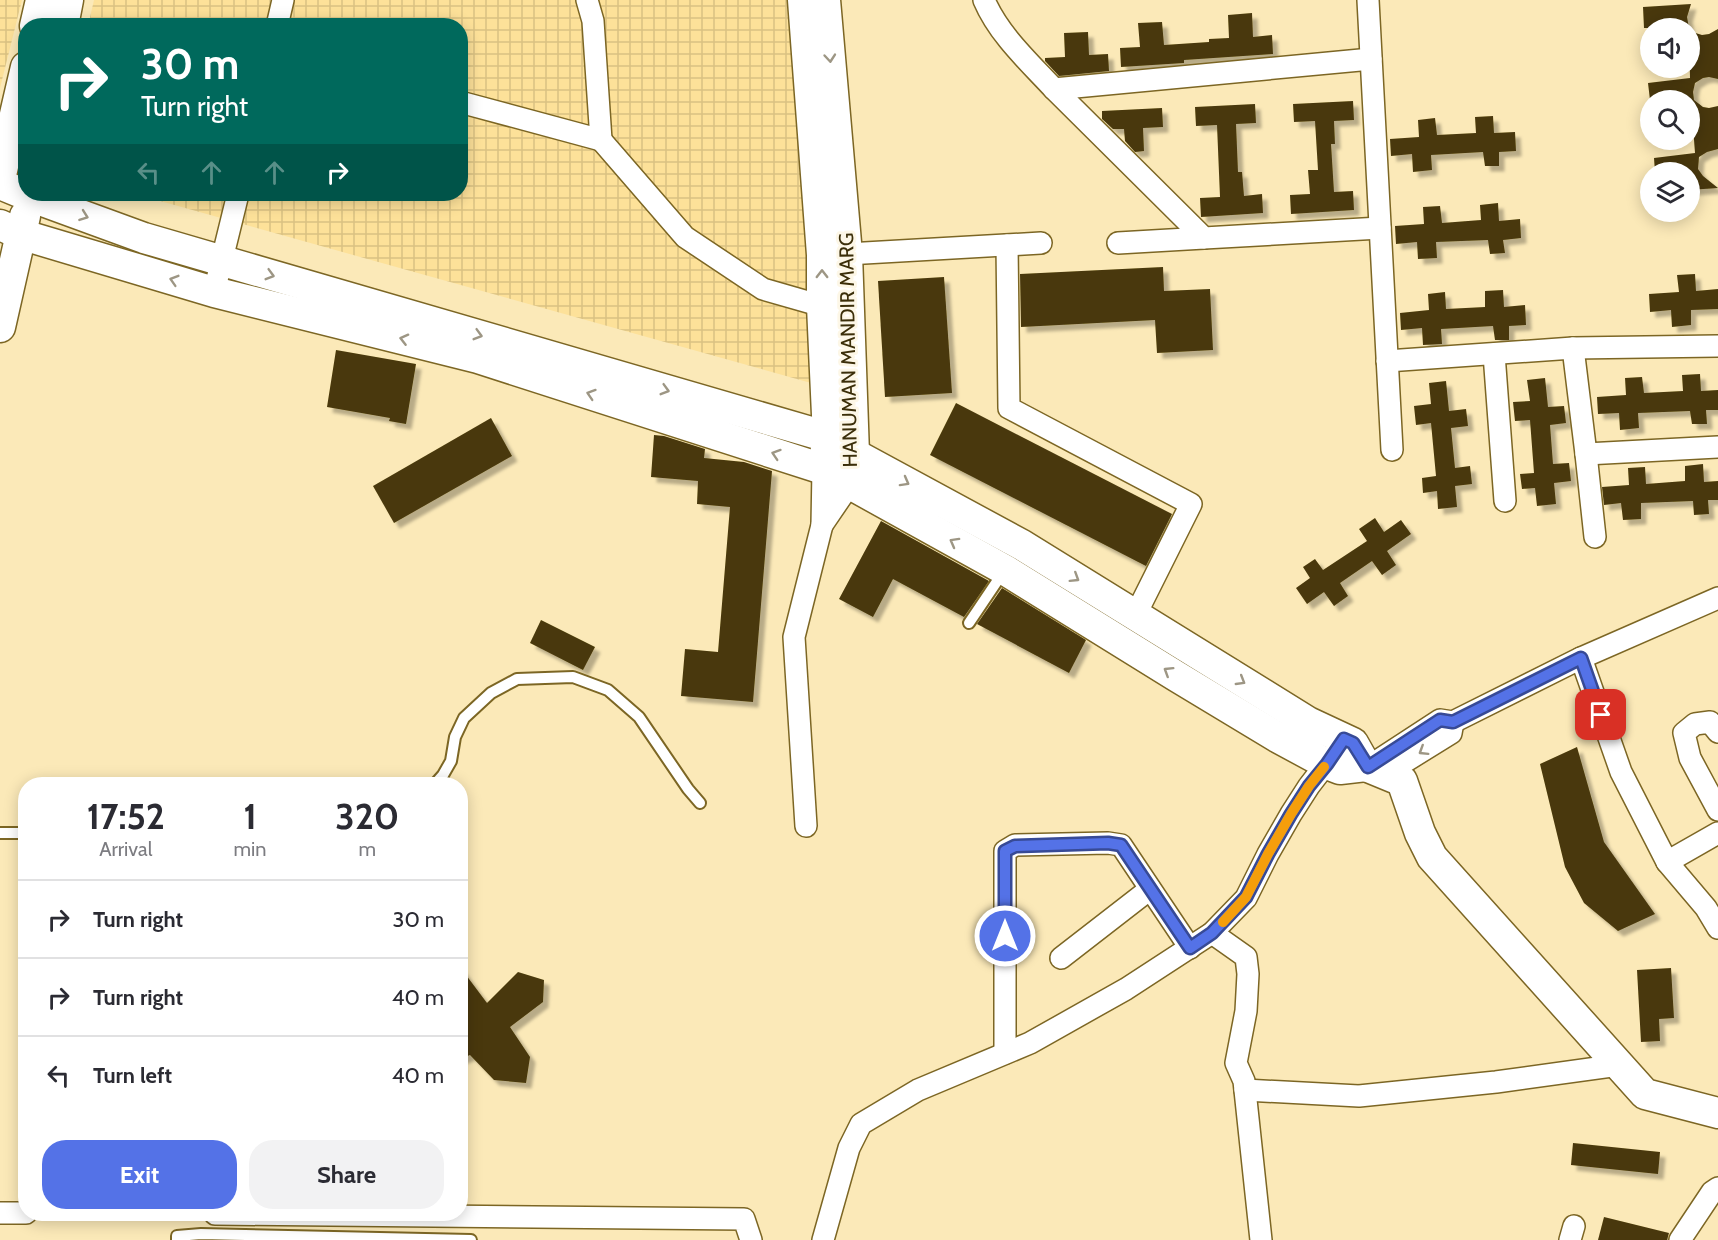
<!DOCTYPE html>
<html lang="en">
<head>
<meta charset="utf-8">
<style>
  body { margin:0; font-family:Cabin,sans-serif; background:#f2f2f3; color:#2b2b33; height:100vh; display:flex; flex-direction:column; font-size:22px; white-space:nowrap }
  * { box-sizing:border-box; margin:0 }
  p { font-size:20px; color:#7c7c81 }
  .icon { flex:none; width:33px; height:33px; fill:none; stroke:currentColor; stroke-width:2; stroke-linecap:round; stroke-linejoin:round }
  .map { position:relative; flex:1; overflow:hidden }
  .details { position:absolute; left:18px; top:777px; width:450px; height:444px; display:flex; flex-direction:column; background:#fff; border-radius:24px; box-shadow:0 3px 15px #0003 }
  .details>* { flex:none }
  .guide { position:absolute; left:18px; top:18px; width:450px; height:183px; border-radius:24px; box-shadow:0 3px 15px #0003; background:#00695c; color:#fff; overflow:hidden }
  .controls { position:absolute; left:1640px; top:18px; display:grid; gap:12px }
  .controls a { display:grid; place-items:center; width:60px; height:60px; border-radius:50%; background:#fff; box-shadow:0 3px 15px #0003; font-size:30px }
  .pin { position:absolute; display:grid; place-items:center; width:51px; height:51px; color:#fff; margin:-26px; border-radius:12px; box-shadow:0 3px 9px #0006 }
  .me { position:absolute; width:66px; margin:-33px; rotate:0deg; stroke-linejoin:round; filter:drop-shadow(0 0 4px #0008) }
  .turn { display:flex; align-items:center; gap:21px; height:126px; padding:0 24px; font-size:27px }
  .turn .icon { width:78px; height:78px; stroke-width:2.5 }
  .turn b { display:block; font-size:42px; line-height:51px }
  .lanes { display:flex; align-items:center; height:57px; padding:0 24px; background:#0003; justify-content:center; gap:30px; direction:ltr }
  .lanes .off { opacity:.35 }
  .eta { display:flex; justify-content:space-evenly; align-items:center; height:102px; text-align:center }
  .eta b { font-size:36px; font-weight:800; line-height:42px }
  .cta { display:flex; gap:12px; margin-top:auto; padding:12px 24px }
  .cta a { flex:1; height:69px; border-radius:24px; background:#5472e7; color:#fff; font-size:24px; font-weight:800; line-height:69px; text-align:center }
  .cta a+a { background:#f2f2f3; color:#2b2b33 }
  ul { padding:0; list-style:none }
  li { display:flex; align-items:center; gap:18px; height:78px; padding:0 24px; border-top:2px solid #e1e1e2 }
  li div { flex:1 }
  li b { display:block; font-size:22px }
  li em { font-style:normal }
  .map>svg:first-child { display:block }
  .industrial { fill:url(#industrial-grid) }
  .building { fill:#493909; filter:url(#shadow) }
  .lines { fill:none; stroke-linecap:round; stroke-linejoin:round }
  .lane-casing { stroke:#7c6624; stroke-width:14 }
  .street-casing { stroke:#7c6624; stroke-width:24 }
  .secondary-casing { stroke:#7c6624; stroke-width:33 }
  .lane { stroke:#fff; stroke-width:10 }
  .street { stroke:#fff; stroke-width:21 }
  .secondary { stroke:#fff; stroke-width:30 }
  .oneway { stroke:#9d9684 }
  .route-casing { stroke:#374a96; stroke-width:15 }
  .route { stroke:#5472e7; stroke-width:10 }
  .slow { stroke:#f59e0b; stroke-width:10 }
  .labels { text-anchor:middle; dominant-baseline:central; stroke-width:6; stroke-linejoin:round; paint-order:stroke }
  .street-label { font-size:20px; fill:#3b2e09; stroke:#fdf7e7 }
</style>
</head>
<body>
<div class="map">
<svg width="1718" height="1240" viewBox="0 0 1718 1240">
  <defs>
    <pattern id="industrial-grid" width="8" height="8" patternUnits="userSpaceOnUse" patternTransform="scale(1.5)"><rect width="8" height="8" fill="#fde199"/><path d="M0 4h8M4 0v8" fill="none" stroke="#dac182"/></pattern>
    <filter id="shadow"><feDropShadow dx="5.5" dy="5.5" stdDeviation="1.5" flood-color="#0004"/></filter>
  </defs>
  <rect width="100%" height="100%" fill="#fbe9b8"/>
  <g class="industrial">
    <polygon points="0,0 22,0 0,88"/>
    <polygon points="94,0 799,0 829,357 811,383 135,194 460,194 460,26 88,26"/>
  </g>
  <g class="building">
    <polygon points="1691,4 1687,17 1689,28 1644,28 1643,7"/>
    <polygon points="1252,13 1253,37 1272,35 1273,54 1184,60 1184,63 1121,67 1120,48 1140,47 1138,23 1162,22 1164,45 1209,42 1209,39 1229,38 1228,15"/>
    <polygon points="1718,29 1718,79 1709,77 1703,78 1695,83 1693,92 1694,100 1703,107 1709,108 1718,106 1718,149 1707,152 1699,157 1698,169 1703,176 1718,188 1689,190 1689,172 1655,172 1654,158 1695,153 1691,100 1650,100 1648,83 1690,78 1689,31 1702,35 1709,34"/>
    <polygon points="1088,32 1089,55 1108,54 1109,71 1059,76 1045,61 1045,58 1065,57 1064,33"/>
    <polygon points="1353,101 1354,120 1334,121 1335,144 1331,144 1334,192 1353,191 1354,210 1291,214 1290,195 1310,194 1308,170 1318,170 1315,121 1294,122 1293,104"/>
    <polygon points="1255,104 1256,123 1236,124 1238,172 1242,172 1244,196 1262,194 1263,213 1201,217 1200,198 1220,197 1217,125 1196,126 1195,107"/>
    <polygon points="1162,108 1163,127 1143,128 1144,151 1135,152 1125,141 1124,129 1113,129 1102,119 1102,111"/>
    <polygon points="1493,116 1494,133 1515,132 1516,151 1499,152 1499,166 1485,166 1483,152 1431,155 1432,170 1413,172 1412,154 1391,156 1390,139 1419,137 1418,120 1435,118 1437,135 1476,133 1475,117"/>
    <polygon points="1498,203 1499,221 1520,219 1521,238 1503,240 1505,253 1490,254 1488,240 1436,242 1437,258 1418,259 1417,242 1396,244 1395,226 1424,224 1423,207 1440,206 1442,223 1481,220 1480,205"/>
    <polygon points="1163,267 1164,291 1210,289 1213,350 1157,353 1155,320 1021,327 1020,274"/>
    <polygon points="1695,274 1696,291 1718,289 1718,309 1691,310 1691,325 1672,327 1671,310 1650,312 1649,294 1679,292 1677,275"/>
    <polygon points="944,277 952,393 885,397 878,281"/>
    <polygon points="1503,290 1504,307 1525,305 1526,325 1509,326 1509,340 1495,340 1493,326 1441,329 1442,344 1423,345 1422,328 1401,330 1400,313 1429,310 1428,294 1445,292 1446,309 1485,307 1485,291"/>
    <polygon points="336,350 416,364 406,424 389,421 390,418 327,407"/>
    <polygon points="1700,374 1701,391 1718,390 1718,410 1706,410 1707,424 1692,424 1690,411 1638,413 1639,428 1620,430 1619,413 1598,414 1597,397 1626,395 1625,378 1642,377 1644,393 1683,391 1682,375"/>
    <polygon points="1545,378 1548,407 1564,406 1566,423 1550,425 1553,464 1569,463 1571,481 1554,483 1556,504 1537,506 1535,488 1522,489 1520,474 1534,473 1530,420 1515,421 1513,402 1530,401 1527,380"/>
    <polygon points="1446,381 1449,411 1466,409 1468,426 1451,428 1455,468 1470,466 1472,484 1455,486 1457,507 1438,509 1437,491 1423,493 1422,478 1436,476 1431,423 1416,425 1414,406 1431,404 1429,383"/>
    <polygon points="956,403 1172,514 1146,566 930,455"/>
    <polygon points="491,418 512,456 394,523 373,486"/>
    <polygon points="654,435 664,436 705,449 704,458 744,462 772,471 753,702 681,696 685,649 718,652 730,507 697,504 698,481 651,477"/>
    <polygon points="1703,464 1704,482 1718,481 1718,500 1708,500 1709,514 1694,515 1693,501 1641,503 1641,519 1623,520 1621,503 1604,505 1602,487 1629,485 1628,468 1645,467 1646,484 1685,481 1685,466"/>
    <polygon points="1375,518 1384,532 1401,520 1411,534 1387,551 1396,565 1382,575 1372,561 1340,583 1348,596 1334,606 1324,592 1307,604 1296,588 1310,578 1303,567 1315,559 1323,570 1367,541 1359,529"/>
    <polygon points="881,521 989,581 964,617 893,579 873,617 839,599"/>
    <polygon points="1002,588 1086,640 1069,673 977,624"/>
    <polygon points="541,620 595,647 583,670 530,643"/>
    <polygon points="1577,747 1604,842 1655,914 1618,931 1584,903 1565,867 1540,764"/>
    <polygon points="460,967 487,1003 518,972 544,980 543,1002 510,1027 530,1057 526,1083 494,1080 470,1055 460,1059"/>
    <polygon points="1671,968 1674,1018 1659,1019 1660,1041 1641,1042 1637,970"/>
    <polygon points="1573,1143 1660,1152 1658,1174 1571,1165"/>
    <polygon points="1604,1217 1669,1233 1667,1240 1598,1240"/>
  </g>
  <g class="lines">
    <g class="lane-casing">
      <g id="lane">
        <polyline points="969,623 1004,571"/>
        <polyline points="435,784 443,775 451,761 455,737 464,718 491,693 517,679 573,677 608,690 639,717 688,789 700,803"/>
        <polyline points="0,833 26,833"/>
        <polyline points="177,1240 177,1236 201,1234 471,1240"/>
      </g>
    </g>
    <g class="street-casing">
      <g id="street">
        <path d="M 984,0 C 999,35 1029,62 1054,89"/>
        <polyline points="1368,0 1392,450"/>
        <polyline points="277,26 283,0"/>
        <polyline points="1371,59 1054,89 1204,238 1380,228"/>
        <polyline points="460,102 601,140 593,21 587,0"/>
        <polyline points="601,140 685,237 763,289 822,306"/>
        <polyline points="1118,243 1204,238"/>
        <polyline points="1007,245 1009,408 1191,504 1135,616"/>
        <polyline points="847,254 1041,243"/>
        <polyline points="214,292 238,194"/>
        <polyline points="1573,348 1586,454 1718,447"/>
        <polyline points="1494,354 1505,501"/>
        <polyline points="1387,361 1573,348 1718,346"/>
        <polyline points="1586,454 1595,537"/>
        <polyline points="822,525 850,484"/>
        <polyline points="1581,658 1621,772 1667,862 1718,833"/>
        <polyline points="1718,732 1710,722 1695,724 1684,733 1690,758 1718,810"/>
        <polyline points="1368,767 1440,720 1453,722 1581,658 1718,598"/>
        <polyline points="1385,774 1451,733 1453,722"/>
        <polyline points="806,826 794,637 822,525 823,469"/>
        <polyline points="1667,862 1706,908 1718,928"/>
        <polyline points="1212,933 1246,957 1248,974 1246,1011 1236,1063 1244,1081 1261,1240"/>
        <polyline points="1061,958 1150,889"/>
        <polyline points="1005,1053 1005,851 1015,845 1108,843 1121,845 1190,948"/>
        <polyline points="1245,1090 1359,1096 1496,1082 1619,1065"/>
        <polyline points="0,1213 26,1213"/>
        <polyline points="215,1214 744,1219 751,1240"/>
        <polyline points="823,1240 849,1148 861,1124 918,1090 1030,1043 1126,989 1212,933 1246,898 1268,854 1291,814 1309,786 1333,755"/>
        <polyline points="1570,1240 1574,1226"/>
        <polyline points="1680,1240 1712,1192 1718,1188"/>
      </g>
    </g>
    <g class="secondary-casing">
      <g id="secondary">
        <polyline points="803,0 822,255 822,306 828,437 825,455"/>
        <polyline points="825,0 847,254 854,454 852,470"/>
        <polyline points="35,26 41,0"/>
        <polyline points="63,26 68,0"/>
        <polyline points="0,179 26,67"/>
        <polyline points="0,184 29,196 144,238 828,437 854,454 1022,545 1308,722 1353,743 1366,766 1368,767 1402,781 1420,833 1432,857 1645,1094 1718,1113"/>
        <polyline points="0,225 20,234 214,292 478,358 823,469 1005,570 1176,676 1277,737 1327,764 1340,769 1366,766"/>
        <polyline points="0,327 25,216"/>
      </g>
    </g>
    <use href="#lane" class="lane"/>
    <use href="#street" class="street"/>
    <use href="#secondary" class="secondary"/>
  </g>
  <defs><path id="oneway-chevron" d="M-2-3.5L2.5 0L-2 3.5" fill="none" stroke-width="1.6" stroke-linecap="round" stroke-linejoin="round" transform="scale(1.5)"/></defs>
  <g class="oneway">
    <use href="#oneway-chevron" transform="translate(830 58) rotate(85)"/>
    <use href="#oneway-chevron" transform="translate(84 216) rotate(20)"/>
    <use href="#oneway-chevron" transform="translate(822 274) rotate(-90)"/>
    <use href="#oneway-chevron" transform="translate(270 275) rotate(16)"/>
    <use href="#oneway-chevron" transform="translate(174 280) rotate(-163)"/>
    <use href="#oneway-chevron" transform="translate(478 335) rotate(16)"/>
    <use href="#oneway-chevron" transform="translate(404 339) rotate(-166)"/>
    <use href="#oneway-chevron" transform="translate(665 390) rotate(16)"/>
    <use href="#oneway-chevron" transform="translate(591 394) rotate(-162)"/>
    <use href="#oneway-chevron" transform="translate(776 454) rotate(-162)"/>
    <use href="#oneway-chevron" transform="translate(905 482) rotate(29)"/>
    <use href="#oneway-chevron" transform="translate(954 542) rotate(-151)"/>
    <use href="#oneway-chevron" transform="translate(1075 578) rotate(32)"/>
    <use href="#oneway-chevron" transform="translate(1168 671) rotate(-148)"/>
    <use href="#oneway-chevron" transform="translate(1241 681) rotate(31)"/>
    <use href="#oneway-chevron" transform="translate(1423 751) rotate(148)"/>
  </g>
  <g class="lines">
    <g class="route-casing">
      <polyline id="route" points="1005,936 1005,851 1015,846 1108,843 1121,845 1190,948 1212,933 1246,897 1268,854 1291,814 1309,786 1327,764 1344,739 1353,743 1368,767 1440,720 1453,722 1581,658 1601,715"/>
    </g>
    <use href="#route" class="route"/>
    <polyline class="slow" points="1223,922 1246,897 1268,854 1291,814 1309,786 1324,767"/>
  </g>
  <g class="labels">
    <g class="street-label">
      <text transform="translate(848 350) rotate(-91)">HANUMAN MANDIR MARG</text>
    </g>
  </g>
</svg>
<div class="controls">
<a><svg class="icon" aria-label="sound" viewBox="0 0 24 24"><path d="M4 9h4l5-4v14l-5-4H4zM17 9q2 3 0 6"/></svg></a>
<a><svg class="icon" aria-label="search" viewBox="0 0 24 24"><circle cx="10" cy="10" r="6"/><path d="M15 15l6 6"/></svg></a>
<a><svg class="icon" aria-label="layers" viewBox="0 0 24 24"><path d="M12 4l9 5-9 5-9-5zM3 14l9 5 9-5"/></svg></a>
</div>
<div class="pin" style="left:1601px;top:715px;background:#d93025"><svg class="icon" aria-label="arrive" viewBox="0 0 24 24"><path d="M6 21V4h12l-3 4 3 4H6"/></svg></div>
<svg class="me" style="left:1005px;top:936px" viewBox="-20 -20 40 40"><circle r="17" fill="#5472e7" stroke="#fff" stroke-width="3"/><path d="M0-11L8 9 0 5-8 9z" fill="#fff"/></svg>
<div class="guide">
<div class="turn"><svg class="icon" aria-label="right" viewBox="0 0 24 24"><path d="M7 20v-9h11M14 6l5 5-5 5"/></svg><div><b>30 m</b>Turn right</div></div>
<div class="lanes"><svg class="icon off" aria-label="left" viewBox="0 0 24 24"><path d="M17 20v-9H6M10 6l-5 5 5 5"/></svg><svg class="icon off" aria-label="ahead" viewBox="0 0 24 24"><path d="M12 20V5M6 11l6-6 6 6"/></svg><svg class="icon off" aria-label="ahead" viewBox="0 0 24 24"><path d="M12 20V5M6 11l6-6 6 6"/></svg><svg class="icon" aria-label="right" viewBox="0 0 24 24"><path d="M7 20v-9h11M14 6l5 5-5 5"/></svg></div>
</div>
<section class="details">
<div class="eta">
<div><b>17:52</b><p>Arrival</p></div>
<div><b>1</b><p>min</p></div>
<div><b>320</b><p>m</p></div>
</div>
<ul>
<li><svg class="icon" aria-label="right" viewBox="0 0 24 24"><path d="M7 20v-9h11M14 6l5 5-5 5"/></svg><div><b>Turn right</b></div><em>30 m</em></li>
<li><svg class="icon" aria-label="right" viewBox="0 0 24 24"><path d="M7 20v-9h11M14 6l5 5-5 5"/></svg><div><b>Turn right</b></div><em>40 m</em></li>
<li><svg class="icon" aria-label="left" viewBox="0 0 24 24"><path d="M17 20v-9H6M10 6l-5 5 5 5"/></svg><div><b>Turn left</b></div><em>40 m</em></li>
</ul>
<div class="cta"><a>Exit</a><a>Share</a></div>
</section>
</div>
</body>
</html>
